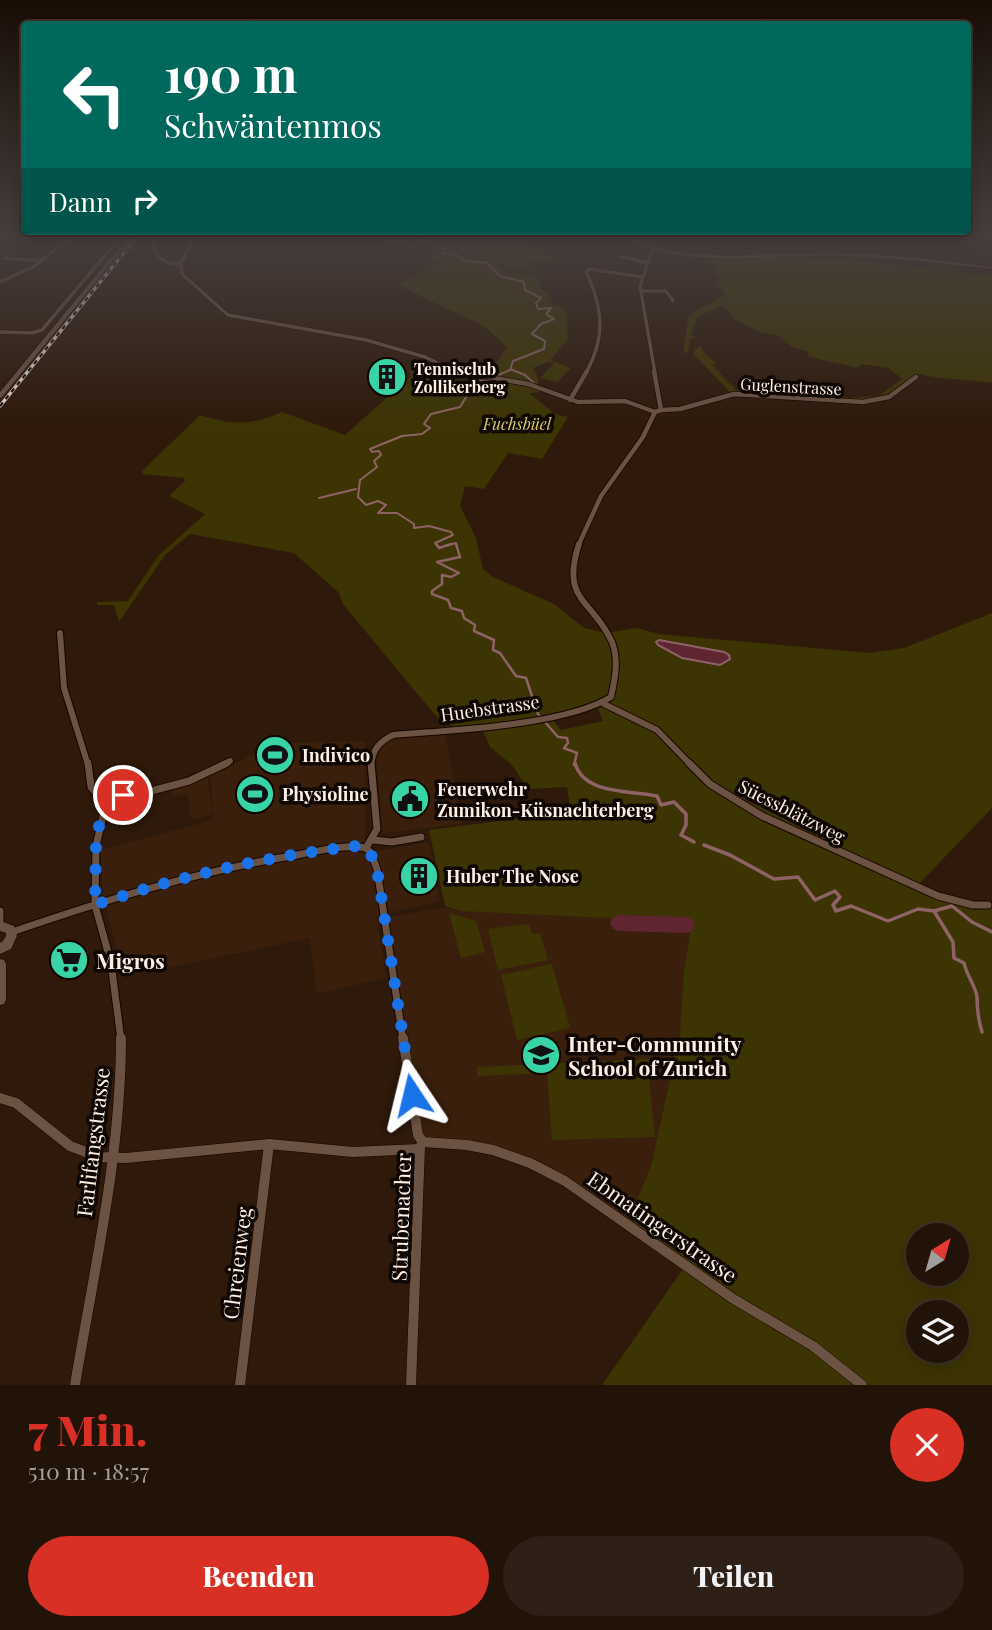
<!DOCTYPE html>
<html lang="de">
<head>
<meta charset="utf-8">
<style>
  body { margin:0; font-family:"Playfair Display",serif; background:#2e2016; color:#f1f3f6; height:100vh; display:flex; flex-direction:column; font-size:26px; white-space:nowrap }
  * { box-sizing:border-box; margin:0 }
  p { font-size:23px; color:#a29e9c }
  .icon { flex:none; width:38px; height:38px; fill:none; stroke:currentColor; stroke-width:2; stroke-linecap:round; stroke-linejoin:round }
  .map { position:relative; height:1385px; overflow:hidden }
  .panel { display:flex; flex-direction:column; background:#221308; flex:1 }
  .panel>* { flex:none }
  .banner { position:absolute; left:21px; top:21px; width:950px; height:214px; border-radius:7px; box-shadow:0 4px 18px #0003,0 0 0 2px #3f3229; background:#00695c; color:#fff; overflow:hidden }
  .needle { width:46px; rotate:37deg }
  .fabs { position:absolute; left:906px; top:1223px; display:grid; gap:14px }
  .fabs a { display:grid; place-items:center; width:63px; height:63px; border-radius:50%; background:#221308; box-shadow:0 4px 18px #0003,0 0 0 2px #3f3229; font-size:35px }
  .pin { position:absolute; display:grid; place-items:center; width:60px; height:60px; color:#fff; margin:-30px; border:4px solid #fff; border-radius:50%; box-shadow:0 2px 7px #0007 }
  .me { position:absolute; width:77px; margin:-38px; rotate:350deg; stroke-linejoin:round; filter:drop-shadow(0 0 5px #0008) }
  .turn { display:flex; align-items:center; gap:24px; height:147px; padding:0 28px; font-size:32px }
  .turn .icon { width:91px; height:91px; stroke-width:2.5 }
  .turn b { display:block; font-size:49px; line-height:60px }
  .then { display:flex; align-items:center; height:66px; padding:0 28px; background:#0003; gap:14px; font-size:26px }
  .round { display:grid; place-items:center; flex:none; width:74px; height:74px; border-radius:37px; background:#2e2016 }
  .headline { display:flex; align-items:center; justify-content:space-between; height:119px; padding:0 28px }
  h1 { font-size:42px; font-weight:800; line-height:52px; color:#d93025 }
  .primary-button { display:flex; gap:14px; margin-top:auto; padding:14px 28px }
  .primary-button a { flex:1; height:80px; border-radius:42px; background:#d93025; color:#fff; font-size:28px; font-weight:800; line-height:80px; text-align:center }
  .primary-button a+a { background:#2e2016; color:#f1f3f6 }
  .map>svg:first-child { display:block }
  .built { fill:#3a200c }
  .green { fill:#3c3403; fill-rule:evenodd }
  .water { fill:#5f2531; stroke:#8f6267; stroke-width:2 }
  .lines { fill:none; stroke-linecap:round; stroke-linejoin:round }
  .stream-far2 { stroke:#8f6267; stroke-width:2 }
  .stream-far1 { stroke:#8f6267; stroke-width:2.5 }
  .stream { stroke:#8f6267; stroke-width:3.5 }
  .river { fill:#5f2531; fill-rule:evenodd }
  .street-far4-casing { stroke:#150400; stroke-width:4.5 }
  .street-far3-casing { stroke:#150400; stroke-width:6 }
  .street-far2-casing { stroke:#150400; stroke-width:8 }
  .street-far1-casing { stroke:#150400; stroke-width:9 }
  .street-casing { stroke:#150400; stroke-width:11 }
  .secondary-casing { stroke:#150400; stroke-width:1 }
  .street-far4 { stroke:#6b5242; stroke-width:3.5 }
  .street-far3 { stroke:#6b5242; stroke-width:4.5 }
  .street-far2 { stroke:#6b5242; stroke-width:6 }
  .street-far1 { stroke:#6b5242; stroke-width:7 }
  .street { stroke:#6b5242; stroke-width:10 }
  .secondary { fill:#6b5242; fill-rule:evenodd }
  .rail-casing { stroke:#e7d8cd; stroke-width:3.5 }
  .rail { stroke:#0f0703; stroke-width:2; stroke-dasharray:4.5; stroke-linecap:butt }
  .route { stroke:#1a73e8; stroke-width:12; stroke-dasharray:0 21.6 }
  .labels { text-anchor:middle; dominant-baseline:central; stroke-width:7; stroke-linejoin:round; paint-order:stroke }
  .far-poi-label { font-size:16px; font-weight:bold; fill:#feefe5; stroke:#0f0703; text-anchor:start }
  .far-street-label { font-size:16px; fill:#feefe5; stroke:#0f0703 }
  .far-park-label { font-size:16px; font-style:italic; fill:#d9ca6d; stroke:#0f0703 }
  .street-label { font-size:18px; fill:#feefe5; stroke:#0f0703 }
  .poi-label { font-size:18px; font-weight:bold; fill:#feefe5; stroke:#0f0703; text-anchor:start }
  .near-poi-label { font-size:21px; font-weight:bold; fill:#feefe5; stroke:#0f0703; text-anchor:start }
  .near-street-label { font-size:21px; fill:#feefe5; stroke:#0f0703 }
</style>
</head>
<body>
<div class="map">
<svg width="992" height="1385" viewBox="0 0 992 1385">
  <rect width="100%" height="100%" fill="#2e190a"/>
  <g class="built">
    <polygon points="445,734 462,824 383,833 376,754 382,745 395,738"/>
    <polygon points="366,741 365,853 429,842 440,901 376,916 386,978 317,994 310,938 123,977 102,889 101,850 213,820 210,776 276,743"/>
    <polygon points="207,773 212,814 191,820 187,794 172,797 173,786"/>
    <polygon points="440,908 692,922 681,1034 651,1166 627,1224 565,1181 501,1152 423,1142 384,918"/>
  </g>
  <g class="green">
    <path d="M 366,234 C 380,234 409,230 422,235 C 445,243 462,261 489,261 L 474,256 L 532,261 L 529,264 L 533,271 L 491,261 L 508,274 L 534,274 L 539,279 L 540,289 L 549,292 L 553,305 L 564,307 L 567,316 L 568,340 L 550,360 L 571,368 L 557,382 L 540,378 L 554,363 L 547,362 L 533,368 L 539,381 L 535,388 L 542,392 L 529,393 L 555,414 L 568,417 L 542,459 L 508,453 L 484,489 L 465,486 L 460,506 L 476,538 L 483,569 L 493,577 L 554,604 L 584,628 L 606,633 L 637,628 L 659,634 L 869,653 L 904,648 L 992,613 L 992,808 L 917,886 L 956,902 L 992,907 L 992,1385 L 602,1385 L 685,1266 L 627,1224 L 651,1166 L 680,1034 L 684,972 L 692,922 L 461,911 L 445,906 L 429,830 L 571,812 L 567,787 L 528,789 L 512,765 L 490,747 L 483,731 L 440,734 L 455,728 L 434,714 L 343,604 L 338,592 L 294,553 L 190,534 L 165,555 L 119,622 L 114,605 L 97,605 L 97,602 L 128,601 L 158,556 L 205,514 L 169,496 L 185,481 L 184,478 L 143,474 L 142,471 L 200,415 C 233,425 250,426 282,412 L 345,435 L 411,376 L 409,370 L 453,380 L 489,380 L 492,369 L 507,347 L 485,327 L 398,285 L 442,262 L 431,258 L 429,248 L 397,246 L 369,239 ZM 597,706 L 603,721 L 561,730 L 555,723 L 554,715 ZM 919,1236 L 957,1236 L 957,1274 L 919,1274 ZM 919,1312 L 957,1312 L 957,1351 L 919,1351 Z"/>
    <path d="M 424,234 L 480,234 C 487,237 492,233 501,235 C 522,241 542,252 561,263 L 459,253 Z"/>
    <path d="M 706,257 L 841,259 L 992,276 L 992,383 C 967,379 944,380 919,374 L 881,400 L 836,401 L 732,394 L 693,354 L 694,350 L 701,346 L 704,353 L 717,364 L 712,365 L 736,390 L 848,398 L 879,396 L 902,379 L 889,368 L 862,364 L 858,368 L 809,357 L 807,351 L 792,347 L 779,336 L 761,332 L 739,322 L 733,319 L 727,309 L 720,307 L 698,316 L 691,335 L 697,337 L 690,339 L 688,354 L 683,350 L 689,315 L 726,294 L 722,292 L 722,288 L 715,286 L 720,280 L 714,273 L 720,269 Z"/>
    <polygon points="449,913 476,921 485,952 461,958"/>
    <polygon points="529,924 532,934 540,933 548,960 498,970 488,929"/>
    <polygon points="552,964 570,1028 517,1040 501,975"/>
    <polygon points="670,1058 671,1068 648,1069 655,1137 552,1140 547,1073 477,1076 477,1067"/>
  </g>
  <polygon class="water" points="659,640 724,652 729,655 730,659 720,665 682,658 658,645 656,642"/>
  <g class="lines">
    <g class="stream-far2">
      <polyline points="404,234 444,248 442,253 459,256 465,261 487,263 500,276 524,282 525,290 541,298 536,303 538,309 551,308 546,314 554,319 541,324 532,334 545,341 544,349 513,361 510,370 494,377"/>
      <polyline points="510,369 525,375 534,383"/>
      <polyline points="319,498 356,489"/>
      <polyline points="438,546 435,543 453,535 451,532 429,526 414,528 414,524 397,513 378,513 386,505 378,501 366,505 358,497 360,480 377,467 374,461 381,455 379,451 372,452 370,449 402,436 422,434 430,428 424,424 431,414 460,407 476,381 491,380"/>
      <polyline points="445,546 456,543 457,546"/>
    </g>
    <g class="stream-far1">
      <polyline points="436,544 439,548 451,544"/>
      <polyline points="456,544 460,557 437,562 459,573 451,577 442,575 442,584 432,591 432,594 448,600 451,608 462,611 464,618 475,625 474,631 494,640 493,650 500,653 516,676 526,678 538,714 558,737 567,738 568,743 564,748 577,753 574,765"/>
    </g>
    <g class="stream">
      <path d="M 575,763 C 584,795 630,790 657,796 L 661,805 L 674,802 L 686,814 L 686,825 L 681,835 L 694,842"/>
      <polyline points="704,845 730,855 774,879 798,877 815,900 835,891 840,897 833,905 836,911 851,906 888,921 918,909 934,911 952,906 972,922 992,932"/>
      <path d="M 934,911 L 953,942 L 954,958 L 964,963 C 966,974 976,987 977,997 C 977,1010 978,1019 982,1032"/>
    </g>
    <polygon class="river" points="619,915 686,917 692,919 695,925 692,931 686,933 619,931 613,929 610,923 613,917"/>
    <g class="street-far4-casing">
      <g id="street-far4">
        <path d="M 155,234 C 150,255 161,264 181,264"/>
        <polyline points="194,234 181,264 182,274 228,315 366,340 425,357 459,373"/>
        <polyline points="0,238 4,234"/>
        <polyline points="653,247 640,286 655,373"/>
        <polyline points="620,256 648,263"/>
        <polyline points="4,258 41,261"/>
        <polyline points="0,282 33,267 75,234"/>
        <polyline points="640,291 666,291 673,301"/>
        <polyline points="0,332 32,333 42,330 123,234"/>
        <path d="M 586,373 C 606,337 603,308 586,272 L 589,269 L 642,277"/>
      </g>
    </g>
    <g class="street-far3-casing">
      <g id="street-far3">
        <polyline points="456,371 528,384 578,402 625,401 655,412"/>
        <polyline points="570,400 587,371"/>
        <polyline points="661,410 680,409 734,394 863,402 889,397 916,377"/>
        <polyline points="578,546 601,496 643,437 655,412 661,410 654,371"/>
      </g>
    </g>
    <g class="street-far2-casing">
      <g id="street-far2">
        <polyline points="60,633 64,688 88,765"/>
        <polyline points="604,704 657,730 691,765"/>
        <polyline points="223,765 230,761"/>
        <path d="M 371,765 C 373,749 379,742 393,735 C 451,730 563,726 611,697 C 615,679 619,660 612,642 C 593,599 560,602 579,544"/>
      </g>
    </g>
    <g class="street-far1-casing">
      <g id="street-far1">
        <polyline points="88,763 91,787 106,803"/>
        <polyline points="689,763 710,784 762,816 938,896 973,905 988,905"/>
        <polyline points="373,840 392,842 421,837"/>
        <polyline points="366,848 377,829 371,763"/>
        <polyline points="366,848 371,853 377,869 403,1040"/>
        <polyline points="0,911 0,926"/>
        <path d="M 12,932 C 105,900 199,871 297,855 C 319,851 343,844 366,848"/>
        <polyline points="121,1040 111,963 95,905 96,846 106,803 189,781 227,763"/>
      </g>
    </g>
    <g class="street-casing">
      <g id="street">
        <polyline points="403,1038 418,1135 423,1142"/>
        <polyline points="0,1098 16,1103 70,1146 99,1157 126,1158 269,1144 353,1152 419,1149"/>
        <polyline points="423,1142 467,1145 493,1150 530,1163 565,1181 732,1298 813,1346 862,1385"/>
        <path d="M 75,1385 C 94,1270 121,1155 121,1038"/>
        <polyline points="240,1385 269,1144"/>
        <polyline points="411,1385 420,1147"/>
      </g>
    </g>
    <g class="secondary-casing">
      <g id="secondary">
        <polygon points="130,234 135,234 2,397 0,398 0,392"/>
        <path d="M 618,234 C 629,234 637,241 647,245 C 664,250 682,253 700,254 C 748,258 796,251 843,253 C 893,254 943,261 992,267 L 992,269 C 943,264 893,257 843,256 C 771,253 682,273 618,234 Z"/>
        <polygon points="0,921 14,926 17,936 11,949 0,954 0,943 3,941 6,936 6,933 0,931"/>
        <polygon points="0,959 4,960 6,964 6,1000 4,1004 0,1005"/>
      </g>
    </g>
    <use href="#street-far4" class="street-far4"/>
    <use href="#street-far3" class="street-far3"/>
    <use href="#street-far2" class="street-far2"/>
    <use href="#street-far1" class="street-far1"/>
    <use href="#street" class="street"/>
    <use href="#secondary" class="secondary"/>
    <g class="rail-casing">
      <polyline id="rail" points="0,406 139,234"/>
    </g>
    <use href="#rail" class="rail"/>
  </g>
  <linearGradient id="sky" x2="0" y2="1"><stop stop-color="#190e06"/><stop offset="0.55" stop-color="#463e3e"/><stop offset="1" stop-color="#463e3e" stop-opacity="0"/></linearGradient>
  <rect width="992" height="428" fill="url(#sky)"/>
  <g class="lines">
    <path class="route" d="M 123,795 L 106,803 L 100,820 L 96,846 L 95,905 C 180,876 268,856 357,846 L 369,850 L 377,869 L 412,1095"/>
  </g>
  <defs>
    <g id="building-disc" transform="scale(2.0125)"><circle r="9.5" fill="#38d4a6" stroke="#0f0703"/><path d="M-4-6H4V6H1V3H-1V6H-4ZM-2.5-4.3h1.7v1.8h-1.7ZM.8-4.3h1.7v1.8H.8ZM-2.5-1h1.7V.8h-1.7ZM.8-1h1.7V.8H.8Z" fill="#111"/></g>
    <g id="stadium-disc" transform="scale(2.0125)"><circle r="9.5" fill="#38d4a6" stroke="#0f0703"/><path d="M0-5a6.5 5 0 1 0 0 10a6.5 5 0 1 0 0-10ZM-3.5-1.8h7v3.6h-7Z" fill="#111"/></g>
    <g id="civic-disc" transform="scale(2.0125)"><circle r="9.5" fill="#38d4a6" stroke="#0f0703"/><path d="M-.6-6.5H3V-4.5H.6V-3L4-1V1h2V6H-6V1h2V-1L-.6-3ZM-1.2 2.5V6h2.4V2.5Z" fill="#111"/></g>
    <g id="supermarket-disc" transform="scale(2.0125)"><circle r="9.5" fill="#38d4a6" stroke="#0f0703"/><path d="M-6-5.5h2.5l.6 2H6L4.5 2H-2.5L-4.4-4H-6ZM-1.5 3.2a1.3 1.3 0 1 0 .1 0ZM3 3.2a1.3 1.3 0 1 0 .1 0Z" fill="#111"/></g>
    <g id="school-disc" transform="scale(2.0125)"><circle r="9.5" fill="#38d4a6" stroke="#0f0703"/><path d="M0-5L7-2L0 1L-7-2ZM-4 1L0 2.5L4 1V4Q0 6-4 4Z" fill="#111"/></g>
  </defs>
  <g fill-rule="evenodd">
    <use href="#building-disc" x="387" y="377"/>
    <use href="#stadium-disc" x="275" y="755"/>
    <use href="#stadium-disc" x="255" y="794"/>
    <use href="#civic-disc" x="410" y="799"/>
    <use href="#building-disc" x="419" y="876"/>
    <use href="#supermarket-disc" x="69" y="960"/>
    <use href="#school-disc" x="541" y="1055"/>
  </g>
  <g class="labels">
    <g class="far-poi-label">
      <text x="414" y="368">Tennisclub<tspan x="414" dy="18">Zollikerberg</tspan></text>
    </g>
    <g class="far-street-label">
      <text transform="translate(791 386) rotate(3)">Guglenstrasse</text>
    </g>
    <g class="far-park-label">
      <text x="517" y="423">Fuchsbüel</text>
    </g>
    <g class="street-label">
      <text transform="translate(490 708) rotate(-8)">Huebstrasse</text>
      <text transform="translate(792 811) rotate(27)">Süessblätzweg</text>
    </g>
    <g class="poi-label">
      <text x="302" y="755">Indivico</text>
      <text x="437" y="789">Feuerwehr<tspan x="437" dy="21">Zumikon-Küsnachterberg</tspan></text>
      <text x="282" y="794">Physioline</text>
      <text x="446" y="876">Huber The Nose</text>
    </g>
    <g class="near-poi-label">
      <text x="96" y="960">Migros</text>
      <text x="568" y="1043">Inter-Community<tspan x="568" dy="24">School of Zurich</tspan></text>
    </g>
    <g class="near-street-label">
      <text transform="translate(92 1142) rotate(-83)">Farlifangstrasse</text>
      <text transform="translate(400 1217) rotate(-88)">Strubenacher</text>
      <text transform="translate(663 1226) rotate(35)">Ebmatingerstrasse</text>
      <text transform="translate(236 1263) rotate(-83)">Chreienweg</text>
    </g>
  </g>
</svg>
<div class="fabs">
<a><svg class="needle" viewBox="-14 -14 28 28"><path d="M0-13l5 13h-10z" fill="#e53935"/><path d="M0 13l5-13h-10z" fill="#a29e9c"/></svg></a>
<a><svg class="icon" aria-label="layers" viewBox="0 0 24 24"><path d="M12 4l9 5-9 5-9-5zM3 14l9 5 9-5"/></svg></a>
</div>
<div class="pin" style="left:123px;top:795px;background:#d93025"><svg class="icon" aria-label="arrive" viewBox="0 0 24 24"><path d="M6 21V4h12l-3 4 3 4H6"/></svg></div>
<svg class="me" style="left:412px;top:1095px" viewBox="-20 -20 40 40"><path d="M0-17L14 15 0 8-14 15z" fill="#1a73e8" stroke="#fff" stroke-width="4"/></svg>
<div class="banner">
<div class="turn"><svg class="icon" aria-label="left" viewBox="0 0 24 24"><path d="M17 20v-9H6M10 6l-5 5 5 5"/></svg><div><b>190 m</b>Schwäntenmos</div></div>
<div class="then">Dann<svg class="icon" aria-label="right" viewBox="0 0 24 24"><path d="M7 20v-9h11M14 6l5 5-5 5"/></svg></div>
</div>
</div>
<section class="panel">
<div class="headline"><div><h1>7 Min.</h1><p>510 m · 18:57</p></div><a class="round" style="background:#d93025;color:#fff"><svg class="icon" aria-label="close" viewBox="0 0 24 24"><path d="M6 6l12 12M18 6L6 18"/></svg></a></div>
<div class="primary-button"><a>Beenden</a><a>Teilen</a></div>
</section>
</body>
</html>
